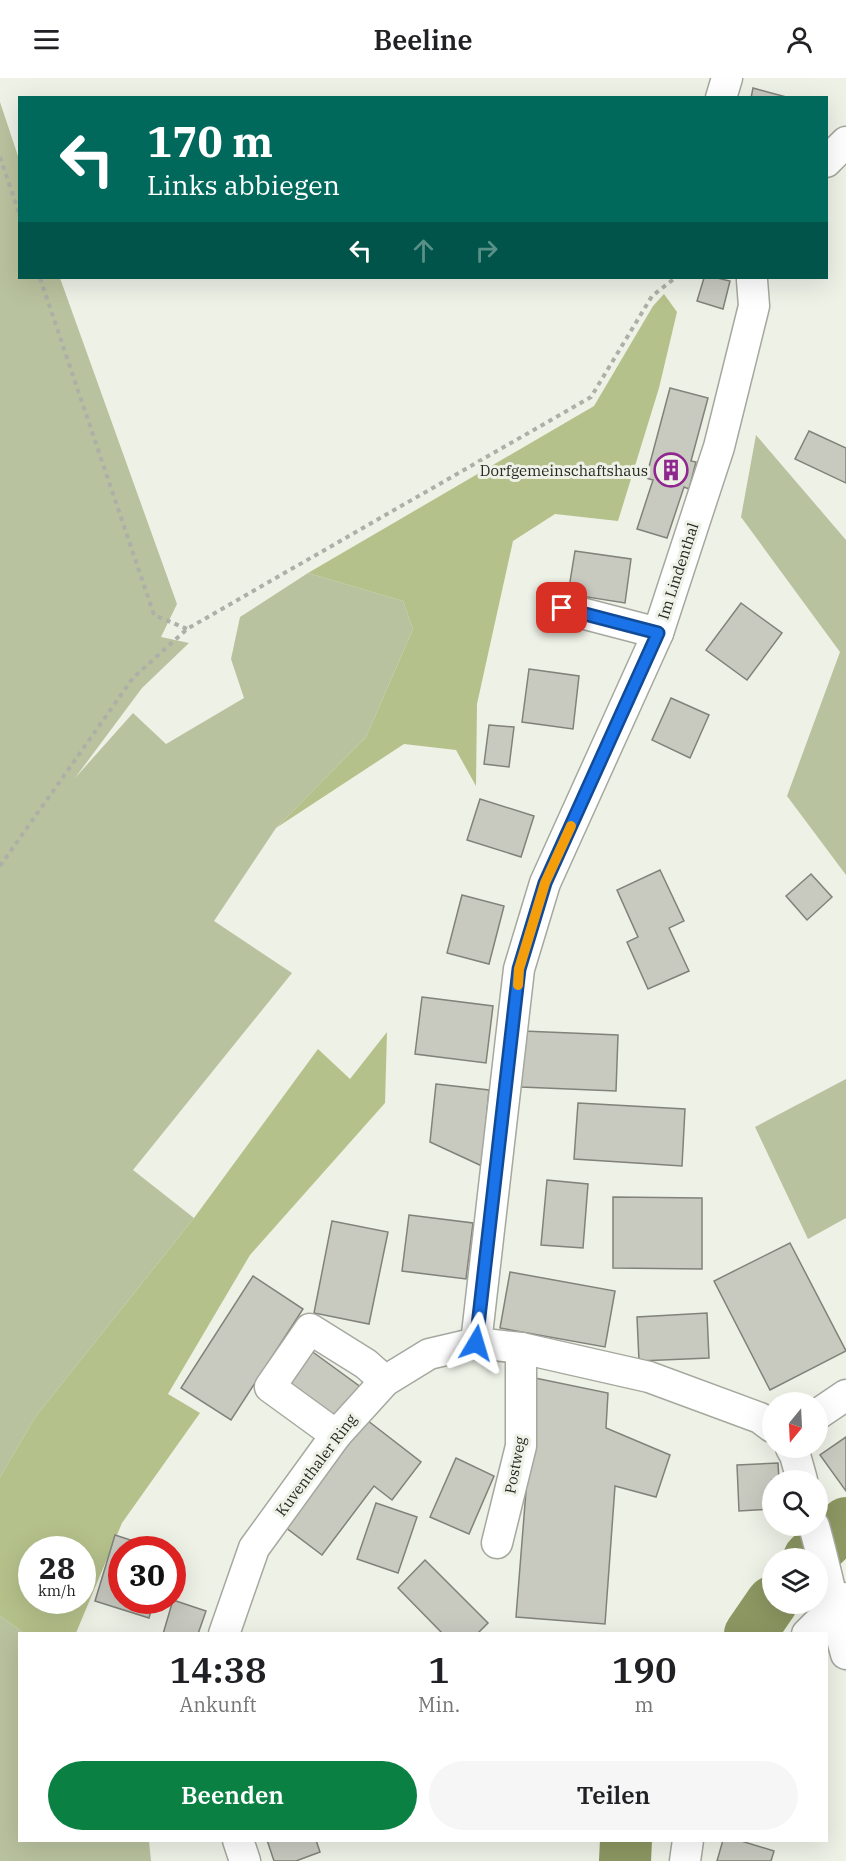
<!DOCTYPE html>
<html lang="de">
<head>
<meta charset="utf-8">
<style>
  body { margin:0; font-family:"IBM Plex Serif",serif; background:#f6f6f6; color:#202124; height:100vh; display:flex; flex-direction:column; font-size:22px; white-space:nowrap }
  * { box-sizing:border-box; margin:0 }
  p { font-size:20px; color:#757577 }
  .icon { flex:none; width:33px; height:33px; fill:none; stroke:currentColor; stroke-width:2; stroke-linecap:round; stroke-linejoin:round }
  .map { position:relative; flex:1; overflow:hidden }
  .sheet { position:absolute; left:18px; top:1554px; width:810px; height:210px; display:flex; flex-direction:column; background:#fff; border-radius:0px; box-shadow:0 6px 24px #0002 }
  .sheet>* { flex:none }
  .hud { position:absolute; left:18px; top:18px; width:810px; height:183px; border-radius:0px; box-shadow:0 6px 24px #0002; background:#00695c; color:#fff; overflow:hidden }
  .needle { width:39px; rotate:198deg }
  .tools { position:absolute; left:762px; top:1314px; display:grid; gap:12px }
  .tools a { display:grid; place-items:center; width:66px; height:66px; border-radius:50%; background:#fff; box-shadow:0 6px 24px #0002; font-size:30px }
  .speed { position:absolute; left:18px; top:1458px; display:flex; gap:12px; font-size:30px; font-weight:700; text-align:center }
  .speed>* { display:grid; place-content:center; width:78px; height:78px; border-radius:50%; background:#fff; box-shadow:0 6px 24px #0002; line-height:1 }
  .speed small { font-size:15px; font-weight:400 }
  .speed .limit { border:9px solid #d22; background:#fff; color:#111 }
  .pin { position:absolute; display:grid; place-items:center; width:51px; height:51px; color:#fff; margin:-26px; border-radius:12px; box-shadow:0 3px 9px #0006 }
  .me { position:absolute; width:66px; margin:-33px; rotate:7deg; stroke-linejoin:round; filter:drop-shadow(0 0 4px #0008) }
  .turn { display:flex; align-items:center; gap:21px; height:126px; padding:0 30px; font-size:27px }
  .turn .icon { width:78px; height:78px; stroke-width:2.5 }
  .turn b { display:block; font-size:42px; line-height:51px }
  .lanes { display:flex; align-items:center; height:57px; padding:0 30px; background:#0003; justify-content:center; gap:30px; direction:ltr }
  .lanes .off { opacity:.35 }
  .eta { display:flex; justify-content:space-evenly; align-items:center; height:102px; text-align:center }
  .eta b { font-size:36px; font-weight:600; line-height:42px }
  .primary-button { display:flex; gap:12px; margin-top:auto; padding:12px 30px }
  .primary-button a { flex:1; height:69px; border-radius:36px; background:#0b8043; color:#fff; font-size:24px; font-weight:600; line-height:69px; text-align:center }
  .primary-button a+a { background:#f6f6f6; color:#202124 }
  header { display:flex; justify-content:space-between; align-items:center; height:78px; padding:0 30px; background:#fff; font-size:27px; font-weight:600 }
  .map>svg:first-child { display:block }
  .green { fill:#b9c29e }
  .forest { fill:#b5c18b; fill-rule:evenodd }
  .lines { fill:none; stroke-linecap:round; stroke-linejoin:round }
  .river { stroke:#8c9762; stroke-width:52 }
  .building { fill:#c8cac0; stroke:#81837a; stroke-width:1.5 }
  .minor-casing { stroke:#a5a89e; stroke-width:33 }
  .path { stroke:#adb0a7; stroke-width:4; stroke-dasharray:4.5 4.5; stroke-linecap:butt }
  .minor { stroke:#fff; stroke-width:30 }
  .route-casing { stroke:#114b97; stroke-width:15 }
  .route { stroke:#1a73e8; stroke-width:10 }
  .slow { stroke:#f59e0b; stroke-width:10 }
  .labels { text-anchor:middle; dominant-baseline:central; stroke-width:6; stroke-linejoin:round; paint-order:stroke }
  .poi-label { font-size:15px; fill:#282925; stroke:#eef1e6; text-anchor:end }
  .street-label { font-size:15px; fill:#282925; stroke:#eef1e6 }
</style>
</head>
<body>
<header><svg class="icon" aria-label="menu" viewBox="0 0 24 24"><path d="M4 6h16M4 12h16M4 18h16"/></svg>Beeline<svg class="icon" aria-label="person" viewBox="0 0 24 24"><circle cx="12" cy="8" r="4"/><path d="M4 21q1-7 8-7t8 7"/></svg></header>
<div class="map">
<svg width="846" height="1783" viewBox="0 0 846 1783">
  <rect width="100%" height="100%" fill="#eef1e6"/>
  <g class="green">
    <polygon points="0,24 19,81 20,200 60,200 177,526 161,559 189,565 142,610 75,700 133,635 166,666 244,620 231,581 240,539 308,495 403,523 413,551 366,659 276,750 214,843 292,895 133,1092 194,1140 36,1338 0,1399"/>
    <polygon points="756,357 846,462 846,797 787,718 840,574 741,439"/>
    <polygon points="846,1001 846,1140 808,1161 755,1049"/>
    <polygon points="0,1538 24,1555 20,1556 20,1762 149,1763 151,1783 0,1783"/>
  </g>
  <g class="forest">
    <polygon points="664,216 677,234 659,310 618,443 555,436 513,463 477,626 476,708 456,672 404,666 276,750 366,659 413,551 403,523 308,495 594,328 653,228"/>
    <path d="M 387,954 L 385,1025 L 250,1177 L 168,1316 L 200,1335 L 122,1445 L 76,1555 L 24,1555 L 0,1538 L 0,1399 L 36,1338 L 194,1140 L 318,971 L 350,1001 ZM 32,1472 L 82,1472 L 82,1522 L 32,1522 Z"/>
  </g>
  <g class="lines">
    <g class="river">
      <polyline points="809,1480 846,1445"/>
      <polyline points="750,1556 772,1524"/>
      <polyline points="625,1783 626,1762"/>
    </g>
  </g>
  <g class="building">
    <polygon points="753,10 790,20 751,20"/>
    <polygon points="704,200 717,200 730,203 723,231 697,223"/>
    <polygon points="670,310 708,320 691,383 696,384 689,411 684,409 667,460 637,451 653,402 646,400"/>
    <polygon points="809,353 846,370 846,405 795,381"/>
    <polygon points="575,473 631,481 625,525 568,516"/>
    <polygon points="741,525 782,555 747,602 706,572"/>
    <polygon points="529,591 579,598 573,651 522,644"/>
    <polygon points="671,620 709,637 690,680 652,662"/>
    <polygon points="489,647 514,649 509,689 484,686"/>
    <polygon points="480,721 534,738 521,779 467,762"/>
    <polygon points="660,792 684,843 669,850 689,893 648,911 627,864 638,859 617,812"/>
    <polygon points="811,796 832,819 807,842 786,818"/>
    <polygon points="462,817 504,828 489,886 447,875"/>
    <polygon points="422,919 493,928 486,985 415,976"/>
    <polygon points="523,953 618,957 616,1013 521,1009"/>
    <polygon points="436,1006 489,1012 482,1088 430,1064"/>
    <polygon points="578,1025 685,1031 682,1088 574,1081"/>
    <polygon points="547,1102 588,1106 583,1170 541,1167"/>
    <polygon points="613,1119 702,1120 702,1191 613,1190"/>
    <polygon points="409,1137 473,1145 466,1201 402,1193"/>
    <polygon points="332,1143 388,1154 369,1246 314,1235"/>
    <polygon points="790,1165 846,1273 770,1312 714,1203"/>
    <polygon points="510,1194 615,1213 605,1269 500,1250"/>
    <polygon points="253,1198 303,1231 231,1342 181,1310"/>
    <polygon points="707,1235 709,1280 639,1283 637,1239"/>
    <polygon points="310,1272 362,1310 338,1344 285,1305"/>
    <polygon points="535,1300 608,1315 606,1350 670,1377 656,1419 615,1408 605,1546 516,1539"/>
    <polygon points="363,1339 421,1384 392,1422 374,1408 322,1477 281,1446"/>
    <polygon points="846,1359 846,1413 820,1377"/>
    <polygon points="456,1380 494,1398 469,1456 430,1439"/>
    <polygon points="778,1385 779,1402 772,1402 772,1431 739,1433 737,1387"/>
    <polygon points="376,1425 417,1439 398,1495 357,1481"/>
    <polygon points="115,1457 161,1472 122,1472 122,1522 154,1522 149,1540 95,1523"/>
    <polygon points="425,1482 488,1545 477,1556 443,1556 398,1510"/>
    <polygon points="173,1522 206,1533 198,1556 163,1556"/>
    <polygon points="267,1762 316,1762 320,1774 296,1783 274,1783"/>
    <polygon points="723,1762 738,1762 774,1773 771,1783 717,1783"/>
  </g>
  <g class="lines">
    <g class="minor-casing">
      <g id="minor">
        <polyline points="721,20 727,0"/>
        <polyline points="826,84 846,64"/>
        <polyline points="562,530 658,555"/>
        <polyline points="476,1265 519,891 545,805 658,555 719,369 754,228 752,202"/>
        <polyline points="818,1336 846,1317"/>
        <polyline points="336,1357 270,1309 310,1251 366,1286 385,1303"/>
        <polyline points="791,1370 795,1377 802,1402"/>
        <path d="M 814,1448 C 826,1490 834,1533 846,1576"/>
        <polyline points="497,1465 521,1368 521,1270"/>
        <polyline points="224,1556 254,1470 336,1357 385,1303 429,1276 476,1265 521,1270 649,1299 760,1340 772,1349"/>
        <polyline points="807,1556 833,1530 846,1520"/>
        <polyline points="238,1762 245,1783"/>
        <polyline points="685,1783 688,1762"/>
      </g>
    </g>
    <g class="path">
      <polyline points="0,79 20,138"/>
      <polyline points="40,200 154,537 187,551"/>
      <polyline points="0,788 133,600 187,551 591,319 652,218 675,200"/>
    </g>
    <use href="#minor" class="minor"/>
  </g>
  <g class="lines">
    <g class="route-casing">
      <polyline id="route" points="476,1265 519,891 545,805 658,555 562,530"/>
    </g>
    <use href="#route" class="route"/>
    <polyline class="slow" points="518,907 519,891 545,805 571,748"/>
  </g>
  <defs>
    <g id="building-ring" transform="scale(1.725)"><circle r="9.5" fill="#eef1e6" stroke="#8f288e" stroke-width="1.5"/><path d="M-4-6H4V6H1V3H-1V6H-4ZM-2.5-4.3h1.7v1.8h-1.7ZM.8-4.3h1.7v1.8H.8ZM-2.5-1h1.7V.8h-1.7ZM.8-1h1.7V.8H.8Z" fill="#8f288e"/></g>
  </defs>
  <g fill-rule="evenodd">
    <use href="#building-ring" x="671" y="392"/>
  </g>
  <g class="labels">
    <g class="poi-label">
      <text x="648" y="392">Dorfgemeinschaftshaus</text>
    </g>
    <g class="street-label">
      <text transform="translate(678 493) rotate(-72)">Im Lindenthal</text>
      <text transform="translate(316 1387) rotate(-53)">Kuventhaler Ring</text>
      <text transform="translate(515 1387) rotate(-79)">Postweg</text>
    </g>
  </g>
</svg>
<div class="tools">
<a><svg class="needle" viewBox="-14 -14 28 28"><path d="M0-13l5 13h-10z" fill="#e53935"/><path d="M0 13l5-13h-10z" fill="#757577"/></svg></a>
<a><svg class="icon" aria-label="search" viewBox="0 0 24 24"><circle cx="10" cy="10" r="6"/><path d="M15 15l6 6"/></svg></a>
<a><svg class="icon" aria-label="layers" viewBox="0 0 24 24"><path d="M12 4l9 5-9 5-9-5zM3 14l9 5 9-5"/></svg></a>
</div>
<div class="speed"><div>28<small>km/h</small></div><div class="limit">30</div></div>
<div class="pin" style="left:562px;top:530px;background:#d93025"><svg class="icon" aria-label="arrive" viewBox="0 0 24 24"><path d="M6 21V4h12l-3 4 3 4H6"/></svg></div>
<svg class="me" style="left:476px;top:1265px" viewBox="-20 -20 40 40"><path d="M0-17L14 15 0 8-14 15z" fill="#1a73e8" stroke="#fff" stroke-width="4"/></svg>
<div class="hud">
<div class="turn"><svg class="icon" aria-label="left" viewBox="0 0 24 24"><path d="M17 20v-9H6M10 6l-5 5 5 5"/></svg><div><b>170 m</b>Links abbiegen</div></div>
<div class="lanes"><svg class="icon" aria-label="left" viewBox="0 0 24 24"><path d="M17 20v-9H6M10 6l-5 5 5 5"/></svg><svg class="icon off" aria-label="ahead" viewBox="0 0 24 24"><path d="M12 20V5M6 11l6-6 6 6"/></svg><svg class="icon off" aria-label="right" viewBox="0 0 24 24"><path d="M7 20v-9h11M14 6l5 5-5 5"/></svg></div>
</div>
<section class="sheet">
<div class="eta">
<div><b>14:38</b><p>Ankunft</p></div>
<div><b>1</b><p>Min.</p></div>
<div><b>190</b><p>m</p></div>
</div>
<div class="primary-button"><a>Beenden</a><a>Teilen</a></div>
</section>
</div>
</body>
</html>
